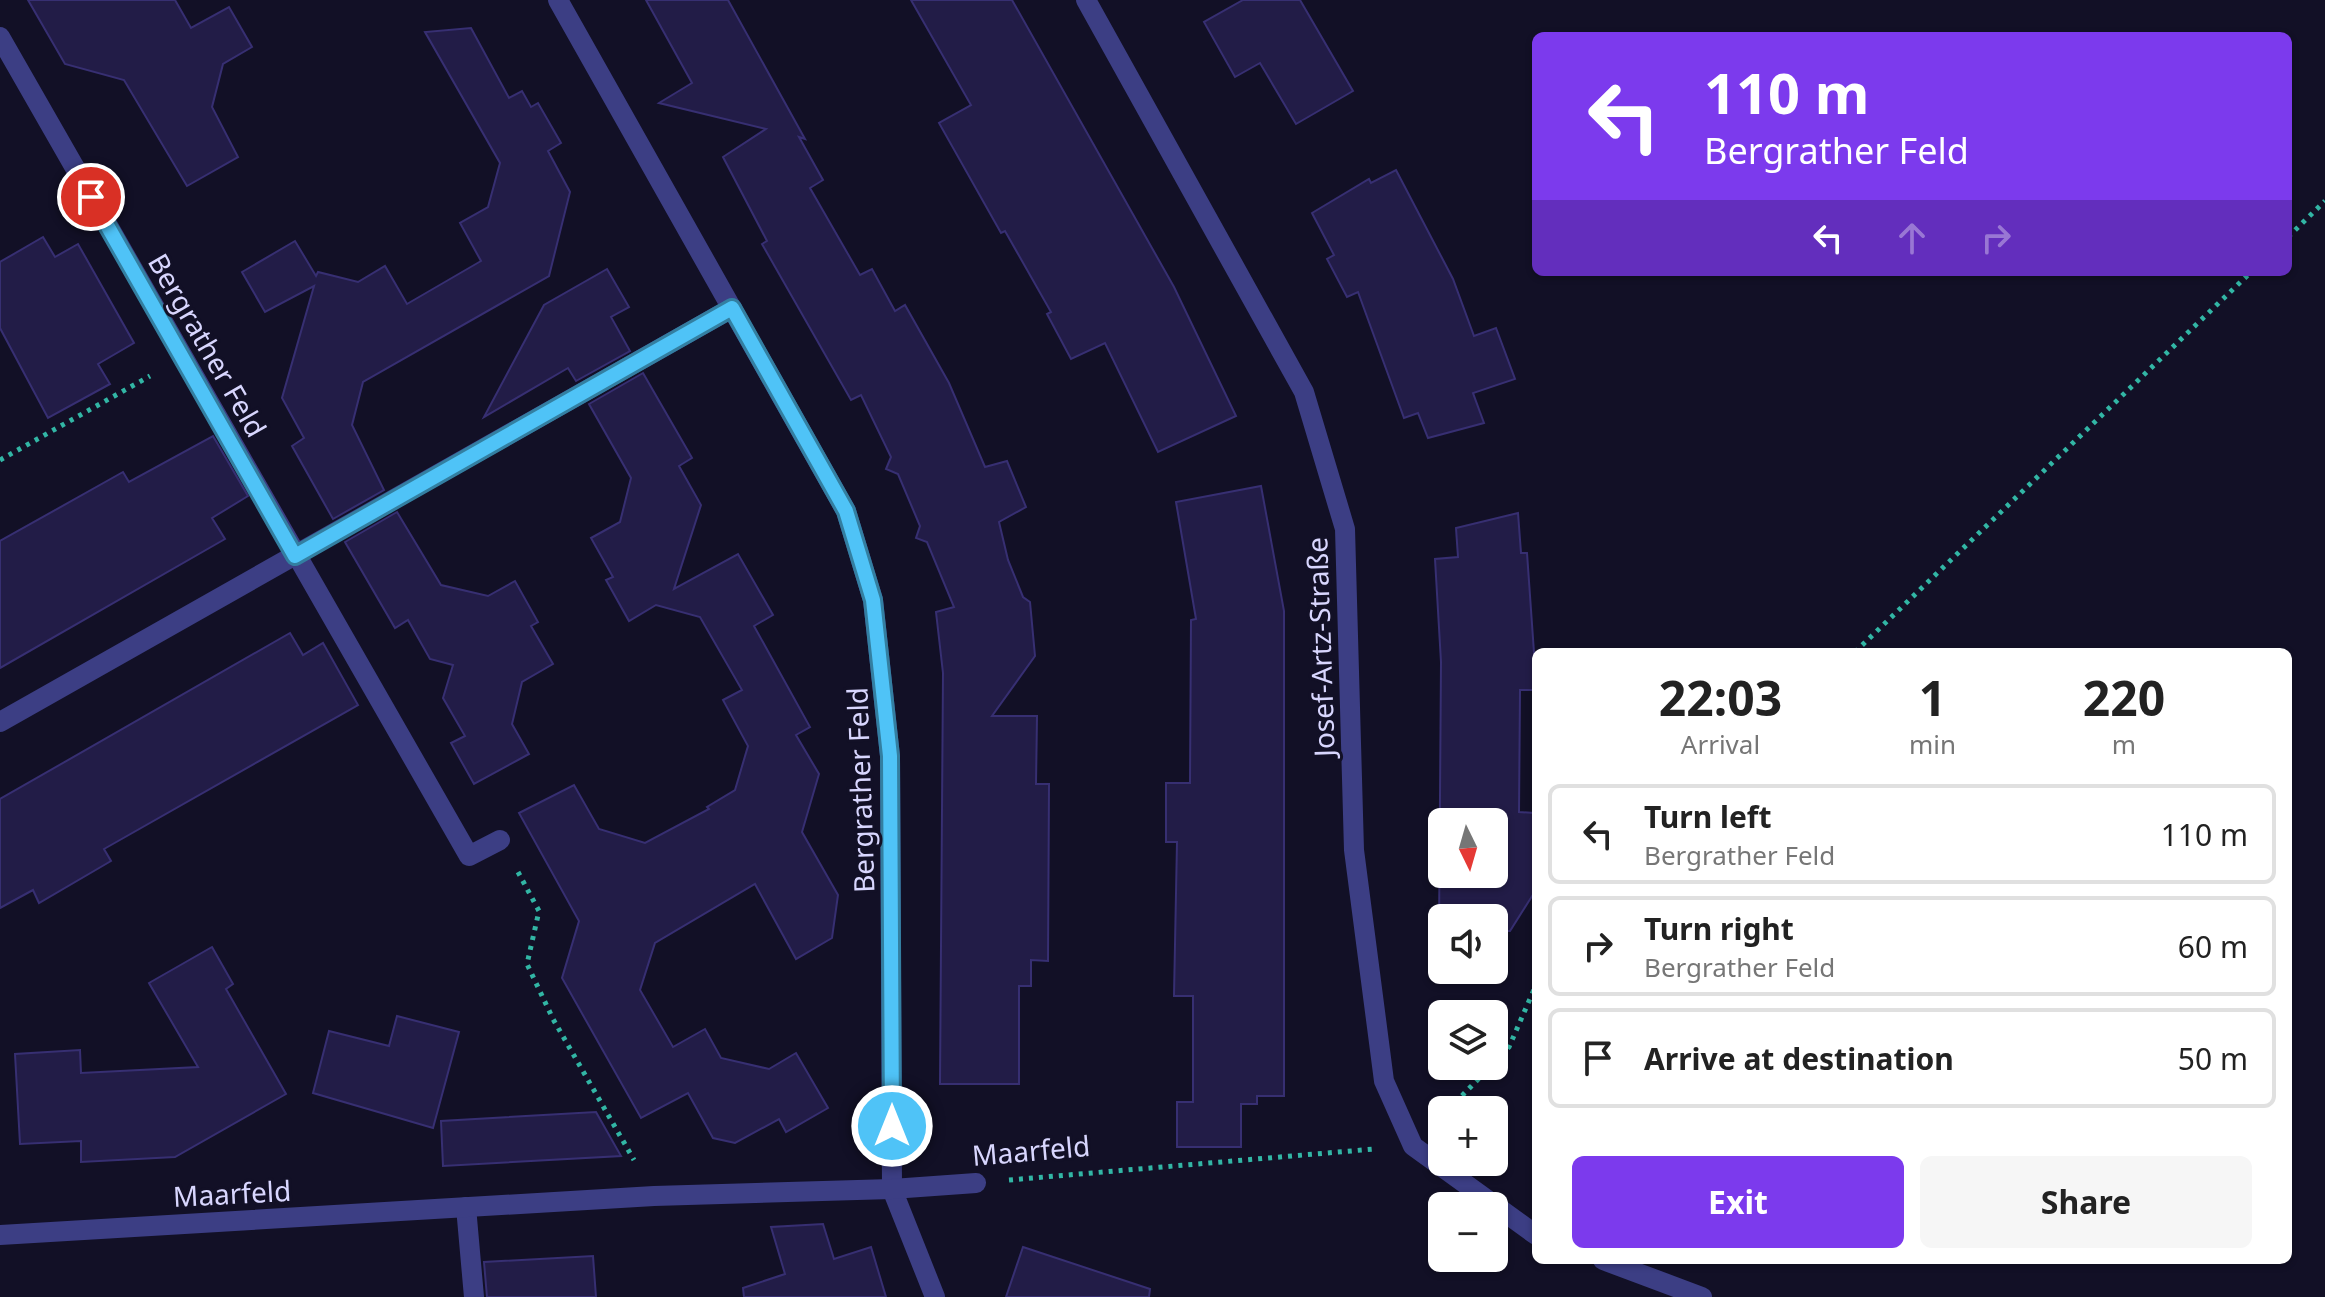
<!DOCTYPE html>
<html lang="en">
<head>
<meta charset="utf-8">
<style>
  body { margin:0; font-family:"Noto Sans",sans-serif; background:#f6f6f6; color:#222; height:100vh; display:flex; flex-direction:column; font-size:30px; white-space:nowrap }
  * { box-sizing:border-box; margin:0 }
  p { font-size:26px; color:#767676 }
  .icon { flex:none; width:44px; height:44px; fill:none; stroke:currentColor; stroke-width:2; stroke-linecap:round; stroke-linejoin:round }
  .map { position:relative; flex:1; overflow:hidden }
  .side { position:absolute; left:1532px; top:648px; width:760px; height:616px; display:flex; flex-direction:column; background:#fff; border-radius:12px; box-shadow:0 2px 6px #0004 }
  .side>* { flex:none }
  .banner { position:absolute; left:1532px; top:32px; width:760px; height:244px; border-radius:12px; box-shadow:0 2px 6px #0004; background:#7c3aed; color:#fff; overflow:hidden }
  .needle { width:52px; rotate:175deg }
  .tools { position:absolute; left:1428px; top:808px; display:grid; gap:16px }
  .tools a { display:grid; place-items:center; width:80px; height:80px; border-radius:12px; background:#fff; box-shadow:0 2px 6px #0004; font-size:40px }
  .pin { position:absolute; display:grid; place-items:center; width:68px; height:68px; color:#fff; margin:-34px; border:4px solid #fff; border-radius:50%; box-shadow:0 2px 8px #0007 }
  .me { position:absolute; width:88px; margin:-44px; rotate:0deg; stroke-linejoin:round; filter:drop-shadow(0 0 6px #0008) }
  .turn { display:flex; align-items:center; gap:28px; height:168px; padding:0 40px; font-size:36px }
  .turn .icon { width:104px; height:104px; stroke-width:2.5 }
  .turn b { display:block; font-size:56px; line-height:68px }
  .lanes { display:flex; align-items:center; height:76px; padding:0 40px; background:#0003; justify-content:center; gap:40px; direction:ltr }
  .lanes .off { opacity:.35 }
  .eta { display:flex; justify-content:space-evenly; align-items:center; height:136px; text-align:center }
  .eta b { font-size:48px; font-weight:700; line-height:56px }
  .action { display:flex; gap:16px; margin-top:auto; padding:16px 40px }
  .action a { flex:1; height:92px; border-radius:12px; background:#7c3aed; color:#fff; font-size:32px; font-weight:700; line-height:92px; text-align:center }
  .action a+a { background:#f6f6f6; color:#222 }
  ul { padding:0; list-style:none }
  li { display:flex; align-items:center; gap:24px; height:100px; margin:0 16px 12px; padding:0 24px; border:4px solid #e0e0e0; border-radius:12px }
  li div { flex:1 }
  li b { display:block; font-size:30px }
  li em { font-style:normal }
  .map>svg:first-child { display:block }
  .building { fill:#221c47; stroke:#372f72; stroke-width:2; fill-rule:evenodd }
  .lines { fill:none; stroke-linecap:round; stroke-linejoin:round }
  .path { stroke:#32b6a5; stroke-width:5; stroke-dasharray:4 6; stroke-linecap:butt }
  .minor { stroke:#3c3e84; stroke-width:20 }
  .route-casing { stroke:#337fa1; stroke-width:20 }
  .route { stroke:#4fc3f7; stroke-width:14 }
  .labels { text-anchor:middle; dominant-baseline:central; stroke-width:6; stroke-linejoin:round; paint-order:stroke }
  .street-label { font-size:28px; fill:#d8d6fe; stroke:#121026 }
</style>
</head>
<body>
<div class="map">
<svg width="2325" height="1297" viewBox="0 0 2325 1297">
  <rect width="100%" height="100%" fill="#121026"/>
  <g class="building">
    <polygon points="28,0 175,0 191,28 229,7 252,47 223,64 212,107 238,157 187,186 124,80 65,64"/>
    <polygon points="646,0 728,0 805,139 799,137 823,180 810,188 860,275 872,269 895,311 905,305 949,383 985,467 1007,461 1026,507 999,522 1008,560 1023,597 1030,602 1035,656 992,716 1037,716 1036,784 1049,784 1048,961 1031,960 1031,986 1019,986 1019,1084 940,1084 943,673 936,612 954,607 927,542 916,538 920,526 898,474 886,469 891,457 861,395 851,400 762,244 767,241 723,157 766,129 659,103 692,83"/>
    <polygon points="911,0 1012,0 1174,287 1236,416 1158,452 1105,343 1071,359 1047,314 1051,312 1005,231 1001,233 939,123 971,105"/>
    <polygon points="1243,0 1300,0 1353,91 1296,124 1260,63 1235,77 1204,22"/>
    <polygon points="471,28 509,98 522,91 531,107 538,103 561,143 548,151 570,192 549,276 363,382 352,425 384,490 333,519 292,446 304,438 282,398 314,286 265,312 242,272 295,241 316,276 318,272 358,282 385,266 407,304 481,261 460,223 488,207 500,163 425,32"/>
    <polygon points="1396,170 1453,279 1474,336 1496,328 1515,379 1473,393 1484,423 1428,438 1418,413 1404,418 1358,292 1347,297 1327,259 1334,255 1312,213 1369,179 1371,183"/>
    <polygon points="43,237 55,257 78,244 134,343 98,364 110,384 48,418 0,328 0,262"/>
    <polygon points="607,269 629,307 611,317 630,351 576,381 568,368 484,417 544,305"/>
    <polygon points="643,373 692,458 679,466 701,505 674,589 738,554 773,615 754,626 810,727 796,735 819,774 802,832 838,895 832,938 796,959 755,884 655,943 640,990 673,1047 705,1029 721,1058 769,1069 796,1053 828,1108 786,1132 779,1119 735,1143 713,1138 688,1093 641,1118 562,978 579,921 519,813 574,785 599,829 645,843 709,809 707,807 735,790 748,746 723,700 742,690 700,617 656,605 629,621 606,580 613,577 591,538 620,522 631,478 589,404"/>
    <polygon points="213,436 248,496 212,518 225,539 0,668 0,541 123,472 129,482"/>
    <polygon points="1261,486 1284,611 1284,1096 1257,1096 1257,1104 1241,1104 1241,1147 1177,1147 1177,1102 1193,1102 1193,996 1174,996 1177,842 1166,842 1166,783 1190,783 1191,620 1196,619 1176,502"/>
    <polygon points="397,512 441,585 488,596 515,581 538,622 531,626 553,664 522,682 512,724 529,754 474,784 451,743 465,736 443,698 453,665 430,659 408,620 395,628 345,542"/>
    <path d="M 1518,513 L 1521,553 L 1527,553 L 1536,681 L 1536,690 L 1520,690 L 1519,812 L 1534,813 L 1534,893 L 1510,931 L 1494,931 L 1494,918 L 1442,918 L 1439,931 L 1441,662 L 1435,559 L 1458,557 L 1456,528 ZM 1442,822 L 1494,822 L 1494,874 L 1442,874 Z"/>
    <polygon points="290,633 303,655 323,643 358,705 104,849 111,861 39,903 33,890 0,908 0,799"/>
    <polygon points="212,947 233,984 226,989 286,1094 175,1157 81,1162 81,1141 20,1144 15,1054 80,1050 81,1073 198,1067 149,983"/>
    <polygon points="397,1016 459,1032 433,1128 313,1093 329,1031 389,1046"/>
    <polygon points="596,1112 621,1156 443,1166 441,1121"/>
    <polygon points="823,1224 834,1259 871,1247 886,1297 744,1297 743,1288 785,1274 771,1227"/>
    <polygon points="1023,1247 1150,1289 1149,1297 1006,1297"/>
    <polygon points="593,1256 596,1297 487,1297 484,1262"/>
  </g>
  <g class="lines">
    <g class="path">
      <polyline points="2288,237 2325,201"/>
      <polyline points="0,460 150,376"/>
      <polyline points="1855,652 2251,272"/>
      <polyline points="518,872 539,911 527,964 553,1019 634,1160"/>
      <polyline points="1494,1063 1509,1047 1536,985"/>
      <polyline points="1448,1110 1491,1066"/>
      <polyline points="1009,1180 1374,1149"/>
    </g>
    <g class="minor">
      <polyline points="558,0 846,511 873,600 890,756 892,1189 935,1297"/>
      <polyline points="1086,0 1304,392 1345,529 1354,850 1384,1081 1413,1146 1536,1235"/>
      <polyline points="0,37 469,856 500,840"/>
      <polyline points="0,722 732,308"/>
      <polyline points="466,1207 474,1297"/>
      <polyline points="0,1235 654,1196 892,1189 976,1183"/>
      <polyline points="1603,1260 1702,1297"/>
    </g>
  </g>
  <g class="lines">
    <g class="route-casing">
      <polyline id="route" points="91,197 295,556 732,308 846,511 873,600 890,756 892,1126"/>
    </g>
    <use href="#route" class="route"/>
  </g>
  <g class="labels">
    <g class="street-label">
      <text transform="translate(208 345) rotate(60)">Bergrather Feld</text>
      <text transform="translate(1320 647) rotate(-92)">Josef-Artz-Straße</text>
      <text transform="translate(860 790) rotate(-92)">Bergrather Feld</text>
      <text transform="translate(1031 1150) rotate(-5)">Maarfeld</text>
      <text transform="translate(232 1193) rotate(-3)">Maarfeld</text>
    </g>
  </g>
</svg>
<div class="tools">
<a><svg class="needle" viewBox="-14 -14 28 28"><path d="M0-13l5 13h-10z" fill="#e53935"/><path d="M0 13l5-13h-10z" fill="#767676"/></svg></a>
<a><svg class="icon" aria-label="sound" viewBox="0 0 24 24"><path d="M4 9h4l5-4v14l-5-4H4zM17 9q2 3 0 6"/></svg></a>
<a><svg class="icon" aria-label="layers" viewBox="0 0 24 24"><path d="M12 4l9 5-9 5-9-5zM3 14l9 5 9-5"/></svg></a>
<a>+</a>
<a>−</a>
</div>
<div class="pin" style="left:91px;top:197px;background:#d93025"><svg class="icon" aria-label="arrive" viewBox="0 0 24 24"><path d="M6 21V4h12l-3 4 3 4H6"/></svg></div>
<svg class="me" style="left:892px;top:1126px" viewBox="-20 -20 40 40"><circle r="17" fill="#4fc3f7" stroke="#fff" stroke-width="3"/><path d="M0-11L8 9 0 5-8 9z" fill="#fff"/></svg>
<div class="banner">
<div class="turn"><svg class="icon" aria-label="left" viewBox="0 0 24 24"><path d="M17 20v-9H6M10 6l-5 5 5 5"/></svg><div><b>110 m</b>Bergrather Feld</div></div>
<div class="lanes"><svg class="icon" aria-label="left" viewBox="0 0 24 24"><path d="M17 20v-9H6M10 6l-5 5 5 5"/></svg><svg class="icon off" aria-label="ahead" viewBox="0 0 24 24"><path d="M12 20V5M6 11l6-6 6 6"/></svg><svg class="icon off" aria-label="right" viewBox="0 0 24 24"><path d="M7 20v-9h11M14 6l5 5-5 5"/></svg></div>
</div>
<section class="side">
<div class="eta">
<div><b>22:03</b><p>Arrival</p></div>
<div><b>1</b><p>min</p></div>
<div><b>220</b><p>m</p></div>
</div>
<ul>
<li><svg class="icon" aria-label="left" viewBox="0 0 24 24"><path d="M17 20v-9H6M10 6l-5 5 5 5"/></svg><div><b>Turn left</b><p>Bergrather Feld</p></div><em>110 m</em></li>
<li><svg class="icon" aria-label="right" viewBox="0 0 24 24"><path d="M7 20v-9h11M14 6l5 5-5 5"/></svg><div><b>Turn right</b><p>Bergrather Feld</p></div><em>60 m</em></li>
<li><svg class="icon" aria-label="arrive" viewBox="0 0 24 24"><path d="M6 21V4h12l-3 4 3 4H6"/></svg><div><b>Arrive at destination</b></div><em>50 m</em></li>
</ul>
<div class="action"><a>Exit</a><a>Share</a></div>
</section>
</div>
</body>
</html>
